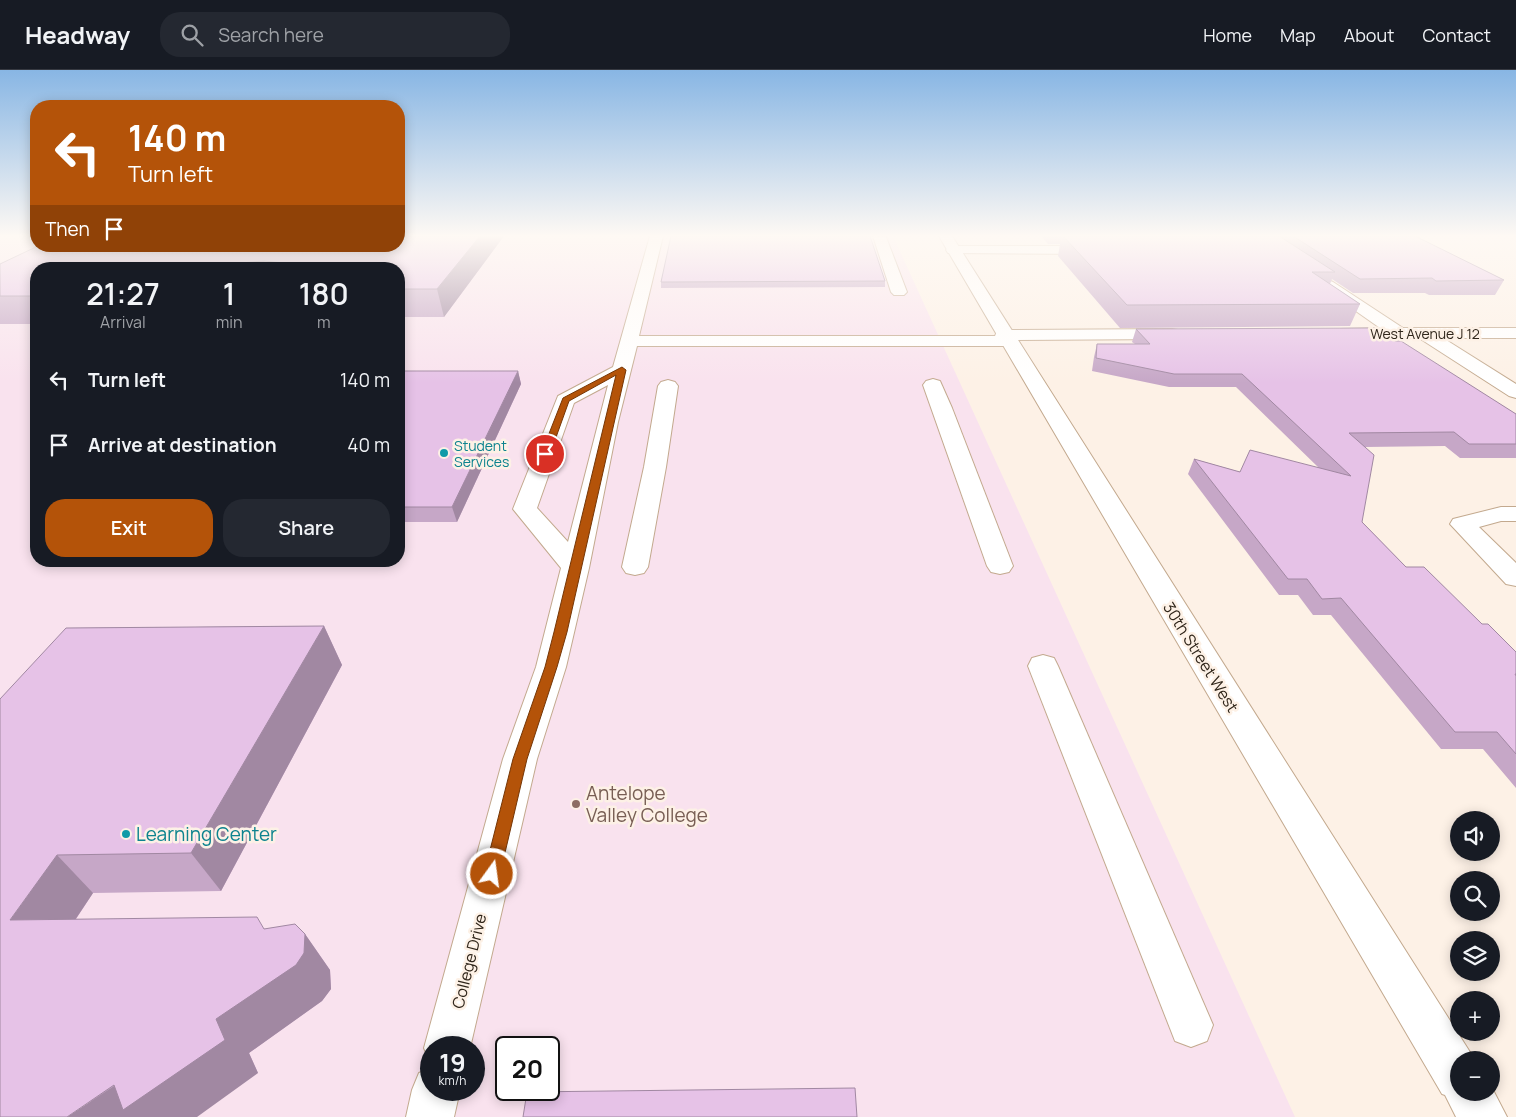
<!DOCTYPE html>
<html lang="en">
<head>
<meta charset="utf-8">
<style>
	body { margin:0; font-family:Manrope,sans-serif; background:#242831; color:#f1f3f6; height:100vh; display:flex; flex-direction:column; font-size:19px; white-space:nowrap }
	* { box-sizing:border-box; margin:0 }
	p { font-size:16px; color:#9ea1a6 }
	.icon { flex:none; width:28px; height:28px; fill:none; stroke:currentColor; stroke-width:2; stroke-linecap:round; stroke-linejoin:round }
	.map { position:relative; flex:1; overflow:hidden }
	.drawer { position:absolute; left:30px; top:192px; width:375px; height:305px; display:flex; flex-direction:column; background:#171b24; border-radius:20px; box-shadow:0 2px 12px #0003 }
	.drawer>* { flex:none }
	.top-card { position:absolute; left:30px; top:30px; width:375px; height:152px; border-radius:20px; box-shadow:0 2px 12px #0003; background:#b45309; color:#fff; overflow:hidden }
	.fabs { position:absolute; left:1450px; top:741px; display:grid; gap:10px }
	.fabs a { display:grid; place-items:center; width:50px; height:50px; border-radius:50%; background:#171b24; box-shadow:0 2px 12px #0003; font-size:25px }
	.speed { position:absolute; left:420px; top:966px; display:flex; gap:10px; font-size:25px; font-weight:700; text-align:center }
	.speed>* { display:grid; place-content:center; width:65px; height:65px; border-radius:50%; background:#171b24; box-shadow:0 2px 12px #0003; line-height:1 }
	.speed small { font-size:12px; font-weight:400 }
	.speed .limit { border:2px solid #111; border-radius:8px; background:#fff; color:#111 }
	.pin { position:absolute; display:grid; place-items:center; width:42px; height:42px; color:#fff; margin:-21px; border:2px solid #fff; border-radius:50%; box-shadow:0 1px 5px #0007 }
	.me { position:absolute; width:55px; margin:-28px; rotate:14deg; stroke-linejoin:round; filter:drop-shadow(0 0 4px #0008) }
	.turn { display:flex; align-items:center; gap:18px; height:105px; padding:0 15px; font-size:22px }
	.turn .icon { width:65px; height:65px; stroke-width:2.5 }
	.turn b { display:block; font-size:35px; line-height:42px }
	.then { display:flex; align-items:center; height:48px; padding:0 15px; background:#0003; gap:10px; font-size:19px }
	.eta { display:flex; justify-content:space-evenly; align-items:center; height:85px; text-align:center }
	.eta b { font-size:30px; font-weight:600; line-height:35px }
	.button { display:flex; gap:10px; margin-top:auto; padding:10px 15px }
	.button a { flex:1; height:58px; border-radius:20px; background:#b45309; color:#fff; font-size:20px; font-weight:600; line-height:58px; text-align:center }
	.button a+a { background:#242831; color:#f1f3f6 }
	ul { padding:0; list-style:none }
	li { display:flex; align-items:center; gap:15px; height:65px; padding:0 15px }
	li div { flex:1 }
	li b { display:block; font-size:19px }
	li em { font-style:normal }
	header { display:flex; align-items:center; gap:30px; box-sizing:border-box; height:70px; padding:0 25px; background:#171b24; border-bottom:1px solid #363941 }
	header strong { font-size:24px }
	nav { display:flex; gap:28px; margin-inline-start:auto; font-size:18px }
	.search { width:350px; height:45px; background:#242831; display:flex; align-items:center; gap:12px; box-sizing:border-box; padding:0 18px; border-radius:20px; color:#9ea1a6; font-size:19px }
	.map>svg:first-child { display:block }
	.education { fill:#f9e2ee; fill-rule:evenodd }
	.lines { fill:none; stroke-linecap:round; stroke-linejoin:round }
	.minor-casing { stroke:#c3a98e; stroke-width:2 }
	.major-casing { stroke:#c3a98e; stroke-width:2 }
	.minor { fill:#fff; fill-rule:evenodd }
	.major { fill:#fff; fill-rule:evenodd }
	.wall { fill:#c6a7c7 }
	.shaded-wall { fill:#a188a2 }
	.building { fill:#e6c2e7; stroke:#a188a2 }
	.route { fill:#b45309; stroke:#753606 }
	.culture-dot { fill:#0f9aa8; stroke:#fdf1e6; stroke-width:2 }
	.education-dot { fill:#8d6e63; stroke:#fdf1e6; stroke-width:2 }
	.labels { text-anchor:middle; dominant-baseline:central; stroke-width:5; stroke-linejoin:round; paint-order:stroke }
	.far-street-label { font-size:14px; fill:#30261b; stroke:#fdf1e6 }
	.far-culture-label { font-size:14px; fill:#0d838f; stroke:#fdf1e6; text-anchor:start }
	.street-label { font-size:16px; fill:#30261b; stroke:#fdf1e6 }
	.near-education-label { font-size:19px; fill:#785e54; stroke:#fdf1e6; text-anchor:start }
	.near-culture-label { font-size:19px; fill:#0d838f; stroke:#fdf1e6; text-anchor:start }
</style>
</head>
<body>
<header>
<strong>Headway</strong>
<div class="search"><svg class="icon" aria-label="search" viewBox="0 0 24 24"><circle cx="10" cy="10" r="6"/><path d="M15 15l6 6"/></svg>Search here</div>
<nav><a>Home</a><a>Map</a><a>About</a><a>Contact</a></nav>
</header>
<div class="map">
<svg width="1516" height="1047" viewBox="0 0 1516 1047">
	<rect width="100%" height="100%" fill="#fdf1e6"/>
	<!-- education -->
	<path class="education" d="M 0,166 L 36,166 L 36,176 L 399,176 L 399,166 L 893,166 L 1295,1047 L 0,1047 ZM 36,199 L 399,199 L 399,491 L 36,491 ZM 431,978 L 474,978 L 474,1020 L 431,1020 ZM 506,978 L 549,978 L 549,1020 L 506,1020 Z"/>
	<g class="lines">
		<defs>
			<g id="minor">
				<path d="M 650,166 L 663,166 L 639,266 L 995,266 L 997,261 L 1003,260 L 1172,259 L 1178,260 L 1181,264 L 1178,268 L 1172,269 L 1015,270 L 1013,275 L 1007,276 L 637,276 L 618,352 L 589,498 L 566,597 L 537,689 L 470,978 L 431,978 L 431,994 L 424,978 L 503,689 L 536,597 L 561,498 L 513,439 L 558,326 L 613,297 ZM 608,315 L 568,472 L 537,438 L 574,333 Z"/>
				<path d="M 873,166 L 886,167 L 907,222 L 904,225 L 894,225 L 891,222 Z"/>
				<path d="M 953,176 L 1096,176 L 1103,180 L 1096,184 L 948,183 L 946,180 L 948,177 Z"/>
				<path d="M 1328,210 L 1333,212 L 1403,258 L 1516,258 L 1516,268 L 1443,268 L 1516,314 L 1516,328 L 1509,326 L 1419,268 L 1341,267 L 1338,263 L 1341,259 L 1380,258 L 1323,218 L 1320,215 L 1323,212 Z"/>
				<path d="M 933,309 L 940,311 L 952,338 L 1013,496 L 1009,502 L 1000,504 L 991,502 L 987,496 L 923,315 L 926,311 Z"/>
				<path d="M 668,310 L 675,312 L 678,316 L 666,397 L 648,497 L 644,503 L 635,505 L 626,503 L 622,497 L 644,397 L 658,316 L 661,312 Z"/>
				<path d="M 1501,437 L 1516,437 L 1516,451 L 1501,451 L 1479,457 L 1516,493 L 1516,516 L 1506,514 L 1450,454 L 1453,449 Z"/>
				<path d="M 1043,585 L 1054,588 L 1058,596 L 1213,955 L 1207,971 L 1191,977 L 1175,971 L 1028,596 L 1032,588 Z"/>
				<path d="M 431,998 L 431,1020 L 460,1020 L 454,1047 L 406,1047 L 412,1020 L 419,1003 Z"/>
			</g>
			<path id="major" d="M 939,166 L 952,166 L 1475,990 L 1459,990 L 1459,1022 L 1491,1022 L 1491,1016 L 1507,1047 L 1456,1047 L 1445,1025 L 1442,1024 Z"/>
		</defs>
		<!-- minor casing -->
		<use href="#minor" class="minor-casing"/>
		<!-- major casing -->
		<use href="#major" class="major-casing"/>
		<!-- minor -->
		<use href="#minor" class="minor"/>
		<!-- major -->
		<use href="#major" class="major"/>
	</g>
	<!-- wall -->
	<g class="wall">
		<path d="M 399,166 L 504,166 L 444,247 L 399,247 L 399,199 L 36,199 L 36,254 L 0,254 L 0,194 Z"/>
		<path d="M 1041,166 L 1415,166 L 1504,210 L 1495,225 L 1429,225 L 1425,223 L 1353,223 L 1332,209 L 1330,214 L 1360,234 L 1350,256 L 1120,258 L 1058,186 L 1060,174 L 1048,174 Z"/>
		<path d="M 885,211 L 885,217 L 661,218 L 661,212 Z"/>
		<path d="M 1136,259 L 1395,271 L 1516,344 L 1516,388 L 1460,388 L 1445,376 L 1365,377 L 1362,452 L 1406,497 L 1482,554 L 1516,582 L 1516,718 L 1483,679 L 1441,679 L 1331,545 L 1313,545 L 1298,525 L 1279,525 L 1188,404 L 1194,389 L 1240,402 L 1319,398 L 1236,317 L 1169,317 L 1092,301 L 1094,287 L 1097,274 L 1135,274 L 1132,272 Z"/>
		<path d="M 399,301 L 518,301 L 521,314 L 457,452 L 399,452 Z"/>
		<path d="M 324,556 L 342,595 L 221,821 L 93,823 L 76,849 L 266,859 L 305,864 L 330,900 L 331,919 L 322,931 L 249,983 L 258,1003 L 0,1047 L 66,558 Z"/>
	</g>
	<!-- shaded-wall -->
	<g class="shaded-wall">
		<path d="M 480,166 L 504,166 L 444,247 L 437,219 Z"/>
		<path d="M 264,191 L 267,199 L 205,199 L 206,196 Z"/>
		<path d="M 518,301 L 521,314 L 457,452 L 452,437 Z"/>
		<path d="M 324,556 L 342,595 L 221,821 L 191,783 Z"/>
		<path d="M 57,785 L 93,823 L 51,886 L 10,850 Z"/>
		<path d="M 305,864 L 330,900 L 331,919 L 322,931 L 249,983 L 258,1003 L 197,1047 L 67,1047 L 216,949 Z"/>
	</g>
	<!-- building -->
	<g class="building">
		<path d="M 399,166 L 480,166 L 437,219 L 399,219 L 399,199 L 343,199 L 264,191 L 206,196 L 205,199 L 36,199 L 36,226 L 0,226 L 0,194 L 38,176 L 399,176 Z"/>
		<path d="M 671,166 L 870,166 L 885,211 L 661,212 Z"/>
		<path d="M 1063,166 L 1279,166 L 1335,202 L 1312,202 L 1360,234 L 1127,235 Z"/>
		<path d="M 1293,166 L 1415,166 L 1504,210 L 1436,211 L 1432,208 L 1360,209 Z"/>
		<path d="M 1377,258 L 1395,271 L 1401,271 L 1516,344 L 1516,374 L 1469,374 L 1454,362 L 1349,363 L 1374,385 L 1362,452 L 1406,497 L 1424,497 L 1482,554 L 1488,554 L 1516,582 L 1516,604 L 1515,604 L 1516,606 L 1516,684 L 1497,662 L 1455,662 L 1341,528 L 1322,529 L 1307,509 L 1288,509 L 1194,389 L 1240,402 L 1250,380 L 1351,406 L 1242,304 L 1174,304 L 1096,288 L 1097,274 L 1150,274 L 1136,259 Z"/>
		<path d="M 399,301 L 518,301 L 452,437 L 399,437 Z"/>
		<path d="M 324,556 L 191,783 L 57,785 L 10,850 L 257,847 L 264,859 L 295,854 L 305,864 L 304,883 L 296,895 L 216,949 L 225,970 L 123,1040 L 114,1015 L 67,1047 L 0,1047 L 0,629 L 66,558 Z"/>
		<path d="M 855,1018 L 857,1047 L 523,1047 L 527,1022 Z"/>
	</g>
	<!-- sky -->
	<linearGradient id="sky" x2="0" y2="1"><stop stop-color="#88b6e4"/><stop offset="0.53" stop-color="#fef9f4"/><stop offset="1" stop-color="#fef9f4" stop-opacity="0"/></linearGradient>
	<rect width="1516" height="313" fill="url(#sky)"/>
	<!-- route -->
	<path class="route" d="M 622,297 L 626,300 L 567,562 L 557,597 L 527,689 L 500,804 L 497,809 L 492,811 L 486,809 L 484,804 L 513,689 L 545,597 L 554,562 L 616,305 L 569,331 L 550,384 L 545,387 L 541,384 L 563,328 Z"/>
	<!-- markers -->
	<g class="culture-dot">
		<circle cx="444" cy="383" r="5"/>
		<circle cx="126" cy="764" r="5"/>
	</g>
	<circle class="education-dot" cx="576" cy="734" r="5"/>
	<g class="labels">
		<!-- far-street labels -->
		<g class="far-street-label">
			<text x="1425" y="263">West Avenue J 12</text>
		</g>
		<!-- far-culture labels -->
		<g class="far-culture-label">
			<text x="454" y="375">Student<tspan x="454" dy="16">Services</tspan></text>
		</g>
		<!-- street labels -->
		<g class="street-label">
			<text transform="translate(1201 587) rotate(58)">30th Street West</text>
			<text transform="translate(469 891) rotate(-76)">College Drive</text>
		</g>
		<!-- near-education labels -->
		<g class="near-education-label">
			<text x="586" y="723">Antelope<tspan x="586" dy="22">Valley College</tspan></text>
		</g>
		<!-- near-culture labels -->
		<g class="near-culture-label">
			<text x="136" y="764">Learning Center</text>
		</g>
	</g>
</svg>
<div class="fabs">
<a><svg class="icon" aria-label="sound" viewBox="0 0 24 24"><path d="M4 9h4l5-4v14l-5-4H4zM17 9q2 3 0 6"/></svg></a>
<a><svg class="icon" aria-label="search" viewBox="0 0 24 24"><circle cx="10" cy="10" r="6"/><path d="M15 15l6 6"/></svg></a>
<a><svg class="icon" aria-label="layers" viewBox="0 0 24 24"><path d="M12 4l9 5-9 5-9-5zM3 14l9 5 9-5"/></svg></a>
<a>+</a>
<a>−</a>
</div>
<div class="speed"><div>19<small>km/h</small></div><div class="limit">20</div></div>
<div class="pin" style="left:545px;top:384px;background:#d93025"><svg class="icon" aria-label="arrive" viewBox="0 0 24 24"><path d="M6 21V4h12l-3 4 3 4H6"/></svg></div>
<svg class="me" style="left:492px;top:804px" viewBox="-20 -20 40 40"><circle r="17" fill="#b45309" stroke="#fff" stroke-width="3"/><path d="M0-11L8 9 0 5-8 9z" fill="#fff"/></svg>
<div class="top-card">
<div class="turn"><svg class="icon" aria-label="left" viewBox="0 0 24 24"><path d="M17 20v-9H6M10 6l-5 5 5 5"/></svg><div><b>140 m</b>Turn left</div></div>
<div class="then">Then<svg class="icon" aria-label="arrive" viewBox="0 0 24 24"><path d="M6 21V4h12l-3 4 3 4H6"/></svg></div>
</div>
<section class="drawer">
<div class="eta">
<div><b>21:27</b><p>Arrival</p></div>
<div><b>1</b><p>min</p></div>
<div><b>180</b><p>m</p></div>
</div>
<ul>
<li><svg class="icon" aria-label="left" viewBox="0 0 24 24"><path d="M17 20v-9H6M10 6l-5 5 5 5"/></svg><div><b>Turn left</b></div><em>140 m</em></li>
<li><svg class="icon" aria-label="arrive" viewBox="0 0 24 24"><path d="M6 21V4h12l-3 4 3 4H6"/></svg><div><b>Arrive at destination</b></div><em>40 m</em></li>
</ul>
<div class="button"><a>Exit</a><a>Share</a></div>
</section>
</div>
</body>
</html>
